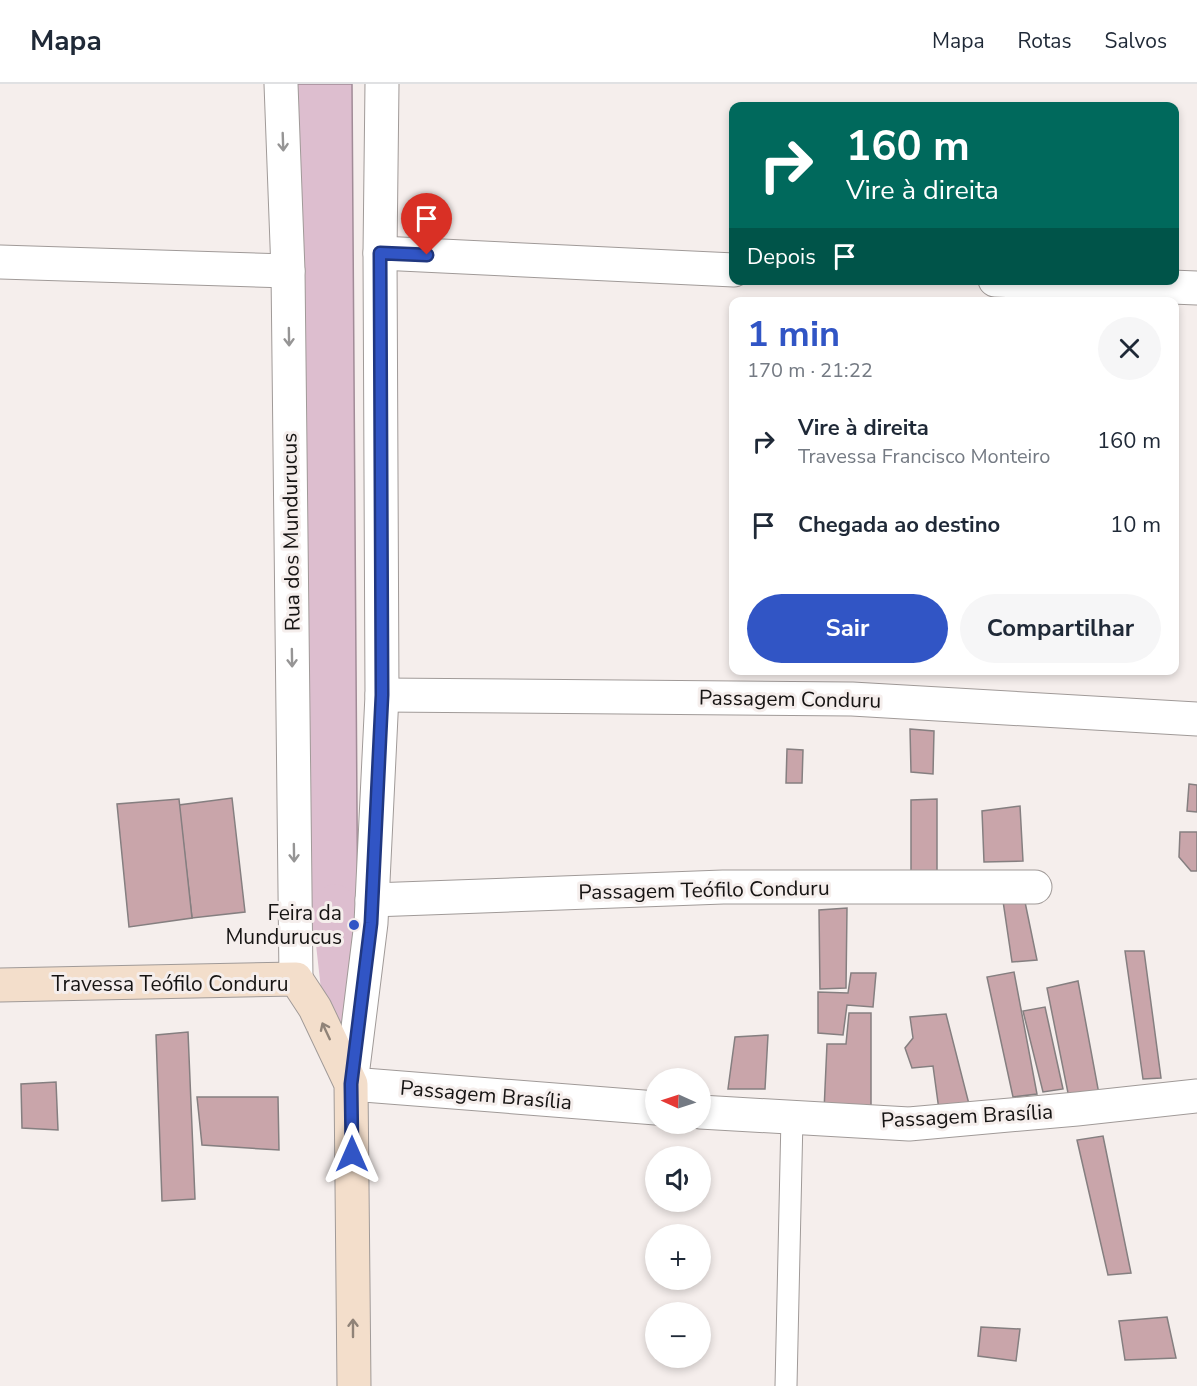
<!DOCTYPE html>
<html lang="pt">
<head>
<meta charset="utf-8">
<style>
	body { margin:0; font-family:"Nunito Sans",sans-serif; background:#f6f6f7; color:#1f2937; height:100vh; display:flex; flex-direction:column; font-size:22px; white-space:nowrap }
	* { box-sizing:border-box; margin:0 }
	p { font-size:20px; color:#747a83 }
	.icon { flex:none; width:33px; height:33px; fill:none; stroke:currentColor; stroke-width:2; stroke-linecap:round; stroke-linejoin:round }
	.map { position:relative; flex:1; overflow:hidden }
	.sheet { position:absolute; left:729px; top:213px; width:450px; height:378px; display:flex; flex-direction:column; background:#fff; border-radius:12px; box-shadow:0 3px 9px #0003 }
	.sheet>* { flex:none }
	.top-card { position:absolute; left:729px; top:18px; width:450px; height:183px; border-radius:12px; box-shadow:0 3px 9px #0003; background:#00695c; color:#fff; overflow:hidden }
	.needle { width:39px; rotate:273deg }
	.buttons { position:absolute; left:645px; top:984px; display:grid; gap:12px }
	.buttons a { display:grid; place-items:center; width:66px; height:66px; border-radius:50%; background:#fff; box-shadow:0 3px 9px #0003; font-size:30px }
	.pin { position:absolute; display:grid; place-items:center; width:51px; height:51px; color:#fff; margin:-62px -26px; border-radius:50% 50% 50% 0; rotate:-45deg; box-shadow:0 0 6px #0007 }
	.pin .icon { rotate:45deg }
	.me { position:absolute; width:66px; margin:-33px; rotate:0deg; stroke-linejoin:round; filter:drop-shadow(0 0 4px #0008) }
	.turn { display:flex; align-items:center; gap:21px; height:126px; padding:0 18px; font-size:27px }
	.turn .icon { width:78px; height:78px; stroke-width:2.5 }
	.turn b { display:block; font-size:42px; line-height:51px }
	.then { display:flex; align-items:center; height:57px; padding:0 18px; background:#0003; gap:12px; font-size:22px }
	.round { display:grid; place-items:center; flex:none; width:63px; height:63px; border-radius:32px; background:#f6f6f7 }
	.head { display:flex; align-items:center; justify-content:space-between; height:102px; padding:0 18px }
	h1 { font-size:36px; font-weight:700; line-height:45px; color:#3155c5 }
	.primary-button { display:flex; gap:12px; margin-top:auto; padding:12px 18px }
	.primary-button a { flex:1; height:69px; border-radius:36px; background:#3155c5; color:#fff; font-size:24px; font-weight:700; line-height:69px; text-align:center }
	.primary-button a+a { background:#f6f6f7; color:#1f2937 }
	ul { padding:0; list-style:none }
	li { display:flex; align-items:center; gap:18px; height:84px; padding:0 18px }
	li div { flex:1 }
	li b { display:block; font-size:22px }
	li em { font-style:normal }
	header { display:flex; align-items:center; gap:36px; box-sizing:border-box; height:84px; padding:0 30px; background:#fff; border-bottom:2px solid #e0e1e3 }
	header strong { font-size:28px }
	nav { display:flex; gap:33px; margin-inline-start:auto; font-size:21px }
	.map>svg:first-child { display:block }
	.water { fill:#ddbecf; stroke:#a18b97; stroke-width:1.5 }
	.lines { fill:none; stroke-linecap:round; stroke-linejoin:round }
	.canal { stroke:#ddbecf; stroke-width:39 }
	.building { fill:#c9a5aa; stroke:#857f80; stroke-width:1.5 }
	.lane-casing { stroke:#a09a98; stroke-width:23 }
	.street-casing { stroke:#a09a98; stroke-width:35 }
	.secondary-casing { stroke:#a09a98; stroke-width:35 }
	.lane { stroke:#fff; stroke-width:21 }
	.street { stroke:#fff; stroke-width:33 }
	.secondary { stroke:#f3decb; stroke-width:33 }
	.oneway { stroke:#969595 }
	.oneway2 { stroke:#908378 }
	.route-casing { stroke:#203780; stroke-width:15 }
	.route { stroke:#3155c5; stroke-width:10 }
	.poi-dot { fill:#3155c5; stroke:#f5eeec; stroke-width:2 }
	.labels { text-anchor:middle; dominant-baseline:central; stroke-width:6; stroke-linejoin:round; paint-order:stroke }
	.street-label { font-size:21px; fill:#161413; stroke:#f5eeec }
	.poi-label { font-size:21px; fill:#161413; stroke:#f5eeec; text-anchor:end }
</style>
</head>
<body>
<header>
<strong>Mapa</strong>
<nav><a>Mapa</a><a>Rotas</a><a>Salvos</a></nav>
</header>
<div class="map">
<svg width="1197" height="1302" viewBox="0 0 1197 1302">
	<rect width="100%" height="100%" fill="#f5eeec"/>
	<!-- water -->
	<path class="water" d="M 297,0 L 352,0 L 358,871 L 331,873 L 309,855 Z"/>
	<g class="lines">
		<!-- canal -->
		<path class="canal" d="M 335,820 L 335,855 L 349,980"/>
	</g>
	<!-- building -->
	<g class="building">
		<path d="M 910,645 L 934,647 L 933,690 L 911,688 Z"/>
		<path d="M 787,665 L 803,666 L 802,699 L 786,699 Z"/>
		<path d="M 1189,700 L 1197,701 L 1197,728 L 1187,727 Z"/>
		<path d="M 232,714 L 245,828 L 192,834 L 179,721 Z"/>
		<path d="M 179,715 L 192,834 L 129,843 L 117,720 Z"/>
		<path d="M 937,715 L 937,800 L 911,798 L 911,716 Z"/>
		<path d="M 1020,722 L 1023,777 L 984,778 L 982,727 Z"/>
		<path d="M 1180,748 L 1197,748 L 1197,787 L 1191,787 L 1179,773 Z"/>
		<path d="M 1003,817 L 1025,818 L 1037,876 L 1012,878 Z"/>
		<path d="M 847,824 L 846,904 L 820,905 L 819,826 Z"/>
		<path d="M 1125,867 L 1144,867 L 1161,994 L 1143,995 Z"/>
		<path d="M 1014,888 L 1037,1010 L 1013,1013 L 987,893 Z"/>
		<path d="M 851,889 L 876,889 L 873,923 L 847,921 L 843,951 L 818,949 L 818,908 L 848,909 Z"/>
		<path d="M 1078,897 L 1099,1010 L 1069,1014 L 1047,904 Z"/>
		<path d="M 1045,923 L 1063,1005 L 1043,1008 L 1023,927 Z"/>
		<path d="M 849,929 L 871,929 L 871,1024 L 824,1027 L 827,960 L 846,960 Z"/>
		<path d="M 946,930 L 970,1024 L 939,1026 L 933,982 L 912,984 L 905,964 L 913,954 L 910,933 Z"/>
		<path d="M 188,948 L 195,1115 L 162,1117 L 156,951 Z"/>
		<path d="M 768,951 L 765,1005 L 728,1005 L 735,953 Z"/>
		<path d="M 56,998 L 58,1046 L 22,1044 L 21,1000 Z"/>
		<path d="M 197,1013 L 278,1013 L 279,1066 L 202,1061 Z"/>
		<path d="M 1103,1052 L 1131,1189 L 1108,1191 L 1077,1056 Z"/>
		<path d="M 1167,1233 L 1176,1274 L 1125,1276 L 1119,1237 Z"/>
		<path d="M 981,1243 L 1020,1245 L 1016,1277 L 978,1272 Z"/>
	</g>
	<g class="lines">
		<defs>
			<path id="lane" d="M 786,1302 L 792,1034"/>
			<g id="street">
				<path d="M 281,0 L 288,187 L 296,895"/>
				<path d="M 382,0 L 380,169 L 382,611 L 371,839 L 351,1000 L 656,1024"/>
				<path d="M 380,169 L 734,186"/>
				<path d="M 0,178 L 288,187"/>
				<path d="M 995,196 L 1197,204"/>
				<path d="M 382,611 L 852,615 L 1197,635"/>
				<path d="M 372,816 L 723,803 L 1035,803"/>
				<path d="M 700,1028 L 909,1040 L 1077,1025 L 1197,1012"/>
			</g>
			<path id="secondary" d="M 0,901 L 296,895 L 315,924 L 351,1000 L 354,1302"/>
		</defs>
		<!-- lane casing -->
		<use href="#lane" class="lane-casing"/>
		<!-- street casing -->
		<use href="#street" class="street-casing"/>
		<!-- secondary casing -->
		<use href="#secondary" class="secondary-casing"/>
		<!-- lane -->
		<use href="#lane" class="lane"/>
		<!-- street -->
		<use href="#street" class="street"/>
		<!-- secondary -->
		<use href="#secondary" class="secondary"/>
	</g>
	<!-- one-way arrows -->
	<defs><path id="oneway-shaft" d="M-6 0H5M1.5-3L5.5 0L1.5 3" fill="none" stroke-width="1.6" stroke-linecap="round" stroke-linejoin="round" transform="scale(1.5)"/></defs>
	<g class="oneway">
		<use href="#oneway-shaft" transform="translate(283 58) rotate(88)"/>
		<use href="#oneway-shaft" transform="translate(289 253) rotate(89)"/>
		<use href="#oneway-shaft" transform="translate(292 574) rotate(89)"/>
		<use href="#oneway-shaft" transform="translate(294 769) rotate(89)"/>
	</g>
	<g class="oneway2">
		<use href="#oneway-shaft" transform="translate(326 947) rotate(-115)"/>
		<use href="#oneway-shaft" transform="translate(353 1244) rotate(-90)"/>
	</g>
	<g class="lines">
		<defs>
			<path id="route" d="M 352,1070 L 351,1000 L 371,839 L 382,611 L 380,169 L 427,171"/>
		</defs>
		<!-- route casing -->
		<use href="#route" class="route-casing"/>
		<!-- route -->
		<use href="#route" class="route"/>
	</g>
	<!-- markers -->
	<circle class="poi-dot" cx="354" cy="841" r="6"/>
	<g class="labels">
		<!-- street labels -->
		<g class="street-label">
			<text transform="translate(291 448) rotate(-91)">Rua dos Mundurucus</text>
			<text transform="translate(790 615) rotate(1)">Passagem Conduru</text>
			<text transform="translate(704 806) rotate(-1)">Passagem Teófilo Conduru</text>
			<text x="170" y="900">Travessa Teófilo Conduru</text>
			<text transform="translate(486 1011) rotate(5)">Passagem Brasília</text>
			<text transform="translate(967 1032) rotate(-3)">Passagem Brasília</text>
		</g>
		<!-- poi labels -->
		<g class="poi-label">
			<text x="342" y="829">Feira da<tspan x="342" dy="24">Mundurucus</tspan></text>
		</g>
	</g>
</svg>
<div class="buttons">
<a><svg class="needle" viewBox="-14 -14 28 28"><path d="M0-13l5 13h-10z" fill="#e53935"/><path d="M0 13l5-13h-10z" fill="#747a83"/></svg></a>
<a><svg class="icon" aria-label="sound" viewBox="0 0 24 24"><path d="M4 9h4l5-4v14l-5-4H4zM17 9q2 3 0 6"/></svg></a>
<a>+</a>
<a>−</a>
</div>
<div class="pin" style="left:427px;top:171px;background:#d93025"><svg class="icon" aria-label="arrive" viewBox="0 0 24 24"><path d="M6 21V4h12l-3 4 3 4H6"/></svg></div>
<svg class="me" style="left:352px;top:1070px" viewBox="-20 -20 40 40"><path d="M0-17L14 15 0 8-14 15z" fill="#3155c5" stroke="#fff" stroke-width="4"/></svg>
<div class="top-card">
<div class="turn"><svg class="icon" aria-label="right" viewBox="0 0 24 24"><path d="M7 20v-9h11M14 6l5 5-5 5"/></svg><div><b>160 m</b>Vire à direita</div></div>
<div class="then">Depois<svg class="icon" aria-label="arrive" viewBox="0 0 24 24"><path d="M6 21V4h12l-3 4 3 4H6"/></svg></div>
</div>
<section class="sheet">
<div class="head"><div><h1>1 min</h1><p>170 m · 21:22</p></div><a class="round"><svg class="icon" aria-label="close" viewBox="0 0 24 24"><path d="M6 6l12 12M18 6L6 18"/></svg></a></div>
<ul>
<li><svg class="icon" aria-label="right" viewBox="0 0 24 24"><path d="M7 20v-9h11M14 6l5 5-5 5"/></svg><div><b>Vire à direita</b><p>Travessa Francisco Monteiro</p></div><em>160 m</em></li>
<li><svg class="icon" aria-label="arrive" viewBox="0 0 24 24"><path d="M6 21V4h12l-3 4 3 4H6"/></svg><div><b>Chegada ao destino</b></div><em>10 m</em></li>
</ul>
<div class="primary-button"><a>Sair</a><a>Compartilhar</a></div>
</section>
</div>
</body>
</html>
